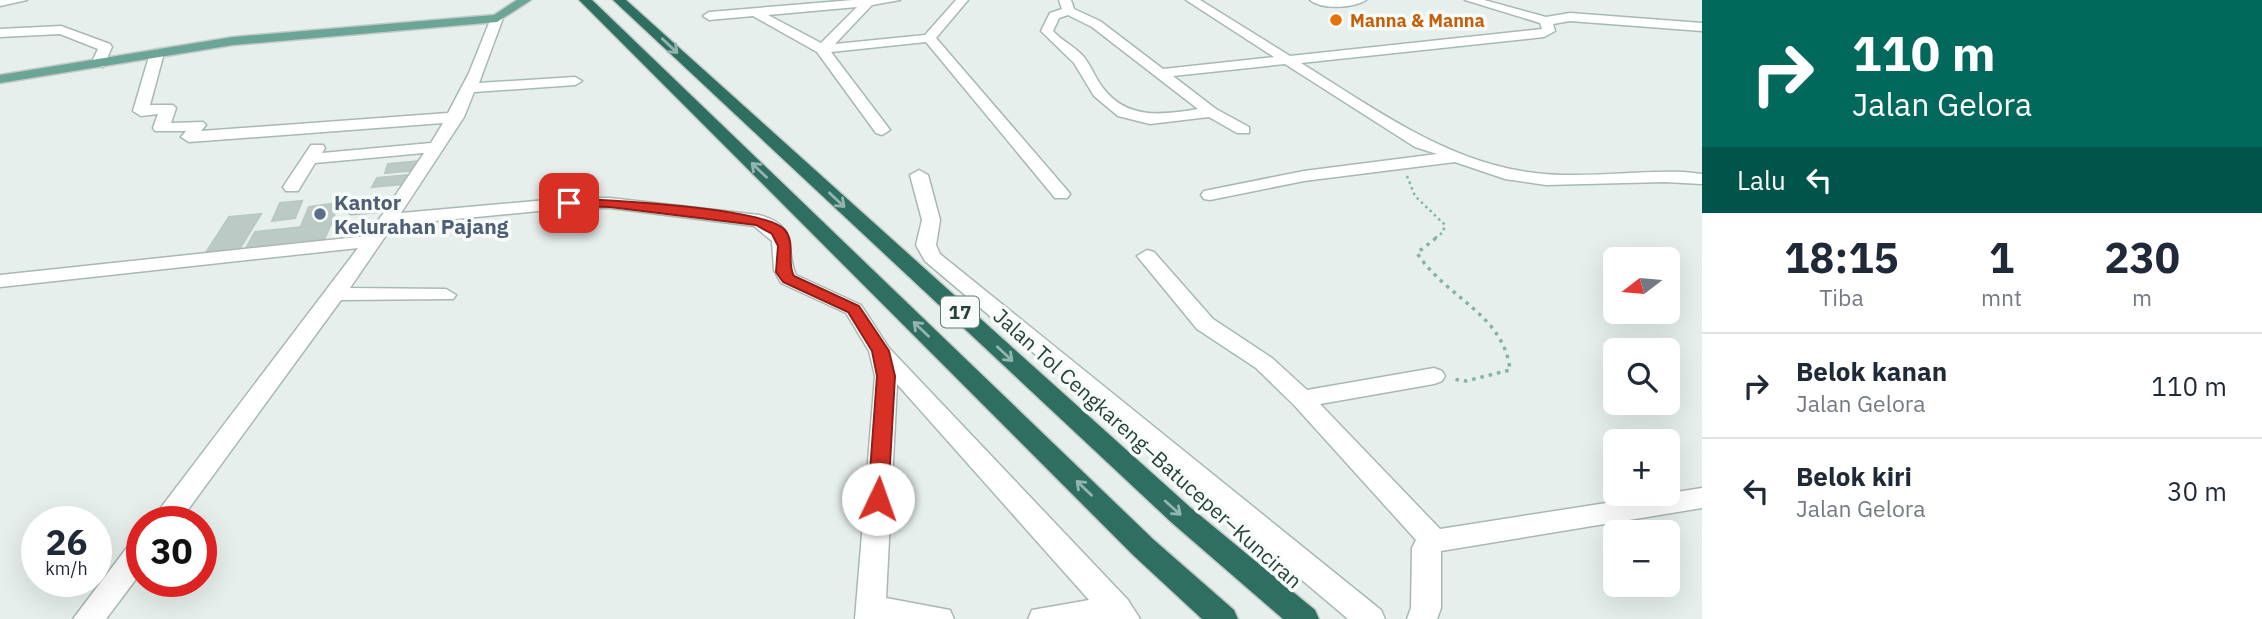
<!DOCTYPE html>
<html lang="id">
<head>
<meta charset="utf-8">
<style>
	body { margin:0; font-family:"IBM Plex Sans",sans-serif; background:#f6f6f7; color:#1f2937; height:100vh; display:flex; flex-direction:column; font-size:26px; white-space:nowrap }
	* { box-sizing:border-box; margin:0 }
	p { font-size:23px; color:#747a83 }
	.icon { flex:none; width:38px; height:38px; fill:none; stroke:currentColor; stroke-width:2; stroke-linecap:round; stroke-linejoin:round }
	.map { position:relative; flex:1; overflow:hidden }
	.sheet { display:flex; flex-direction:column; background:#fff; width:560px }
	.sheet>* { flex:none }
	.banner { background:#00695c; color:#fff; overflow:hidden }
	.needle { width:46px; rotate:254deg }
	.buttons { position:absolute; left:1603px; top:247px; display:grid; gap:14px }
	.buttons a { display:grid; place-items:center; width:77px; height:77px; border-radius:10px; background:#fff; box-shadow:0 7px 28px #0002; font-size:35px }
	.speed { position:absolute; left:21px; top:506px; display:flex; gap:14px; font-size:35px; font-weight:700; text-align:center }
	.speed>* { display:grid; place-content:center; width:91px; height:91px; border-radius:50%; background:#fff; box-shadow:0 7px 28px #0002; line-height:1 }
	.speed small { font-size:18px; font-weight:400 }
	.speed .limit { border:10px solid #d22; background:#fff; color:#111 }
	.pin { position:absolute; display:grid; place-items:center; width:60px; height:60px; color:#fff; margin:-30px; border-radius:14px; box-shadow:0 4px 10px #0006 }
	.me { position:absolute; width:77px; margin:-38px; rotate:3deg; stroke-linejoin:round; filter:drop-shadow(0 0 5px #0008) }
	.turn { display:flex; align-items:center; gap:24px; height:147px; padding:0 35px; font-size:32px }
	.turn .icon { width:91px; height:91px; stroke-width:2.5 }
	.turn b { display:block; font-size:49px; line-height:60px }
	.then { display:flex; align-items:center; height:66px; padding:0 35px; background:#0003; gap:14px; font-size:26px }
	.eta { display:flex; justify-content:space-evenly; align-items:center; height:119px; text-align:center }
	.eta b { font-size:42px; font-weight:800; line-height:49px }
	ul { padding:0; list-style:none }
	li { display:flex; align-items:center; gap:21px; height:105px; padding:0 35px; border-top:2px solid #e0e1e3 }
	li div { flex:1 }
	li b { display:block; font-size:26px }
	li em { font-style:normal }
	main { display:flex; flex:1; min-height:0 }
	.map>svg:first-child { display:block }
	.building { fill:#bbcac4; stroke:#b8c9c2; stroke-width:2 }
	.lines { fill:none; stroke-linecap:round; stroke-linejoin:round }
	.minor-casing { stroke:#a8b8b2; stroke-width:3 }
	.major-casing { stroke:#c2cac8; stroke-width:3 }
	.highway-casing { stroke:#c2cac8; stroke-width:3 }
	.path-far1 { stroke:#86b3a5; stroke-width:2.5; stroke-dasharray:2.5 3.5; stroke-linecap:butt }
	.path { stroke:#86b3a5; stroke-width:3.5; stroke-dasharray:3.5 5; stroke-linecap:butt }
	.minor { fill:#fff; fill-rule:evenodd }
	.major { fill:#6aa596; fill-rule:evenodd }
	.highway { fill:#2f6f62; fill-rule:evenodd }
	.oneway { stroke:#93b5ae }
	.route { fill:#d93025; stroke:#8d1f18; stroke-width:2 }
	.food-dot { fill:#e8710a; stroke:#f7fbf9; stroke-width:2.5 }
	.service-dot { fill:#5c6f8a; stroke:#f7fbf9; stroke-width:2.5 }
	.labels { text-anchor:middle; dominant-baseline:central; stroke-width:7; stroke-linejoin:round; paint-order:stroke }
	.far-food-label { font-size:18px; font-weight:bold; fill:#c56008; stroke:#f7fbf9; text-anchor:start }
	.shield { fill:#f7fbf9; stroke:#637a73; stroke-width:2 }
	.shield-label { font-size:19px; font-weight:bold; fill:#24423a }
	.service-label { font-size:21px; font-weight:bold; fill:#4e5e75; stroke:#f7fbf9; text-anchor:start }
	.street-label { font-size:21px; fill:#24423a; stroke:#f7fbf9 }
</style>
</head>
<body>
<main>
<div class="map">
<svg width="1702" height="619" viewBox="0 0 1702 619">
	<rect width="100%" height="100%" fill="#e6efeb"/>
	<!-- building -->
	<g class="building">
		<path d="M 421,161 L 418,170 L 385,173 L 388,164 Z"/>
		<path d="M 409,175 L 405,184 L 372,187 L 377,178 Z"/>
		<path d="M 302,201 L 295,218 L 272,221 L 280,203 Z"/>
		<path d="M 338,203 L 332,222 L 301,226 L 309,207 Z"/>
		<path d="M 261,214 L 239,250 L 205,254 L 229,217 Z"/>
		<path d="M 331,224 L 323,242 L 245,250 L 255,232 Z"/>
		<path d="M 373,227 L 377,227 L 372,237 L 338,240 L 344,229 Z"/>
	</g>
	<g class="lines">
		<defs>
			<g id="minor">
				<path d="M 0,0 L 27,0 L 0,6 Z"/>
				<path d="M 853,0 L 900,0 L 872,5 L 835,44 L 925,35 L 956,0 L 968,0 L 936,38 L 1067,190 L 1070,194 L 1067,198 L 1055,198 L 926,42 L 831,52 L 890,130 L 882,135 L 876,133 L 817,52 L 753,16 L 709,20 L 703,16 L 709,12 ZM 857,7 L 821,43 L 768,15 Z"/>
				<path d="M 1059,0 L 1071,0 L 1074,9 L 1100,21 L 1163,69 L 1274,57 L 1186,0 L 1200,0 L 1290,56 L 1542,29 L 1540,23 L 1465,0 L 1484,0 L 1546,17 L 1570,13 L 1702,23 L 1702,31 L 1570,21 L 1553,24 L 1555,31 L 1544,37 L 1301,63 C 1374,108 1447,163 1535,173 C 1584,179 1634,170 1684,172 L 1702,174 L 1702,184 L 1665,182 L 1546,185 L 1505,179 L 1455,162 L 1304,181 L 1210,200 L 1204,199 L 1201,195 L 1204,191 L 1304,171 L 1437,154 L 1415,147 L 1285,64 L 1173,76 L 1216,109 L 1249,127 L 1249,133 L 1237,133 L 1209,117 L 1150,124 L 1118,116 L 1094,96 L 1074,63 L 1041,31 L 1050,13 L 1062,9 ZM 1068,15 L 1092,27 L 1198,109 C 1163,115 1127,120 1103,88 C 1095,78 1091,65 1083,56 C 1074,46 1062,41 1053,31 L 1059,18 Z"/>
				<path d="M 1310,0 L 1366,0 C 1354,8 1322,10 1310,0 Z"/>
				<path d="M 497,14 L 503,18 L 479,83 L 575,77 L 582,81 L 575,85 L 474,92 L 464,117 L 401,213 L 569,198 L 610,198 L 759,215 C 800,226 784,248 796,275 L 861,305 L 889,348 L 1128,600 L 1140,619 L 1028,619 L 1032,610 L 1089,600 L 897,384 L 886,598 L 950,610 L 954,619 L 855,619 L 875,376 L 869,351 L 846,313 L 781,283 L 774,270 L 772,241 L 754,226 L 610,208 L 569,208 L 393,225 L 350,288 L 446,289 L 456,295 L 453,299 L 341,300 L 179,522 L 150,522 L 358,248 L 0,287 L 0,275 L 367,236 L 385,211 L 351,214 L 342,209 L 345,205 L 393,199 L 424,153 L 315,163 L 298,191 L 286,191 L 283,187 L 311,145 L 323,145 L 325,148 L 322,153 L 431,143 L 443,123 L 189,142 L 181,137 L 186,131 L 155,131 L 153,128 L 158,114 L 141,116 L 133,111 L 150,53 L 157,49 L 164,53 L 150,105 L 173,105 L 176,108 L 171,123 L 203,122 L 206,125 L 201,131 L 448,113 L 469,73 L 491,18 Z"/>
				<path d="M 61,26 L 110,44 L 112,47 L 103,67 L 91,64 L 98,49 L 60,34 L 0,37 L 0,29 Z"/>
				<path d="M 919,170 L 928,175 L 940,220 L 936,245 L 940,254 L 1381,610 L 1385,619 L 1348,619 L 925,261 L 916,245 L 922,220 L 910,175 Z"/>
				<path d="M 1147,250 L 1154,252 L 1213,319 L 1272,358 L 1307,390 L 1434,368 L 1442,371 L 1445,376 L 1442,381 L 1434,384 L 1320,404 L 1440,529 L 1702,488 L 1702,508 L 1441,551 L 1441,608 L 1437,619 L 1407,619 L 1411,608 L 1412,548 L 1416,540 L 1294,405 L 1256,368 L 1197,329 L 1137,256 Z"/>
				<path d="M 142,538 L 142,571 L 106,619 L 73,619 L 132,541 Z"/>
			</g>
			<path id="major" d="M 517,0 L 531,0 L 497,22 L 233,45 L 0,83 L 0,75 L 233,37 L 494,15 Z"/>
			<g id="highway">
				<path d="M 579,0 L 592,0 L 1154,540 L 1234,610 L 1238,619 L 1202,619 L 1134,556 Z"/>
				<path d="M 613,0 L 626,0 L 1191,508 L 1315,610 L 1319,619 L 1283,619 L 1171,522 Z"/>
			</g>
		</defs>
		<!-- minor casing -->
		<use href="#minor" class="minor-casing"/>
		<!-- major casing -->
		<use href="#major" class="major-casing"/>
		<!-- highway casing -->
		<use href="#highway" class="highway-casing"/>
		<!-- path-far1 -->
		<path class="path-far1" d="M 1407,176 L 1415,196 L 1445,225 L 1443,232 L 1434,239"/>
		<!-- path -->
		<path class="path" d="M 1436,238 L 1417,253 C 1447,299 1504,314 1510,370 L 1466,381 L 1453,379"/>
		<!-- minor -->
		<use href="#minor" class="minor"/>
		<!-- major -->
		<use href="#major" class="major"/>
		<!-- highway -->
		<use href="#highway" class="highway"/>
	</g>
	<!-- one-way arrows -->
	<defs><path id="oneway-shaft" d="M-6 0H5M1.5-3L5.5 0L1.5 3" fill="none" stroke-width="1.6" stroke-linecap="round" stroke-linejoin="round" transform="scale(1.75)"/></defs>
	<g class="oneway">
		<use href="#oneway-shaft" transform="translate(670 46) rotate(43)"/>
		<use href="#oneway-shaft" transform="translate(759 170) rotate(-136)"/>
		<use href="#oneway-shaft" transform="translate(837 200) rotate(43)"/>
		<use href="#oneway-shaft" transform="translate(921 329) rotate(-136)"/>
		<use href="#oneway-shaft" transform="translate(1005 354) rotate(43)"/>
		<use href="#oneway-shaft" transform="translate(1084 488) rotate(-136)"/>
		<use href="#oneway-shaft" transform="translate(1173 508) rotate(42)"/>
	</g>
	<!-- route -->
	<path class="route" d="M 569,199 C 603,199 767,208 785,230 C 796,244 786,262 794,276 L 859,306 L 889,351 L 895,376 L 888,499 L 885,505 L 870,505 L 868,499 L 877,376 L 872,351 L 848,312 L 783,282 L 776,272 L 778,246 L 772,234 L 756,225 L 610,207 L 564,206 L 564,200 Z"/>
	<!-- markers -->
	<circle class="food-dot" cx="1336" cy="20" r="7"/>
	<circle class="service-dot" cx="320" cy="214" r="7"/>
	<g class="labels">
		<!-- far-food labels -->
		<g class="far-food-label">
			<text x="1350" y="20">Manna &amp; Manna</text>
		</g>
		<!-- shield labels -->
		<rect class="shield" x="941" y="296.5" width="38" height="31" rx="5"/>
		<g class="shield-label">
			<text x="960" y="312">17</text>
		</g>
		<!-- service labels -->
		<g class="service-label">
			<text x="334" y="202">Kantor<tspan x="334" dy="24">Kelurahan Pajang</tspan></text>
		</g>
		<!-- street labels -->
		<g class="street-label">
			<text transform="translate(1148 448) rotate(42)">Jalan Tol Cengkareng–Batuceper–Kunciran</text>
		</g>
	</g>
</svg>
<div class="buttons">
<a><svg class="needle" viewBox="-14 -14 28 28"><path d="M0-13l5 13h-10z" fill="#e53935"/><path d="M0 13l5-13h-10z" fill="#747a83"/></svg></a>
<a><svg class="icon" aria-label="search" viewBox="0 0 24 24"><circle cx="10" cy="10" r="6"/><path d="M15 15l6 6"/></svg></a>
<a>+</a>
<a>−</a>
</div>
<div class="speed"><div>26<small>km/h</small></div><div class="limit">30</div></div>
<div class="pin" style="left:569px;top:203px;background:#d93025"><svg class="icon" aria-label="arrive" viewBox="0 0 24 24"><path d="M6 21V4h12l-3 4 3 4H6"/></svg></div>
<svg class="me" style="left:878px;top:499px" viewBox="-20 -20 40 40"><circle r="19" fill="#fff"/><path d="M0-13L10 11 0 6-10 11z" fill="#d93025"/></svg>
</div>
<section class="sheet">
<div class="banner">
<div class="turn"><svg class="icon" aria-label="right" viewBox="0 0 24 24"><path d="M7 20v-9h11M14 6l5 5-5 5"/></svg><div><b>110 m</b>Jalan Gelora</div></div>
<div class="then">Lalu<svg class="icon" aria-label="left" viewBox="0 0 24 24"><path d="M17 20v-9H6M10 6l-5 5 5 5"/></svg></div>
</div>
<div class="eta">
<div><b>18:15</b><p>Tiba</p></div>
<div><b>1</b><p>mnt</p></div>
<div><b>230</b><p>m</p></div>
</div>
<ul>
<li><svg class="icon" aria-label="right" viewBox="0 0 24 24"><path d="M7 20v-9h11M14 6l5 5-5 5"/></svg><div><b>Belok kanan</b><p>Jalan Gelora</p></div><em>110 m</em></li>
<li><svg class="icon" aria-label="left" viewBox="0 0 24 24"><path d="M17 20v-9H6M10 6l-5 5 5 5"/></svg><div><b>Belok kiri</b><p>Jalan Gelora</p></div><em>30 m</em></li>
</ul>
</section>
</main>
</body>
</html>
